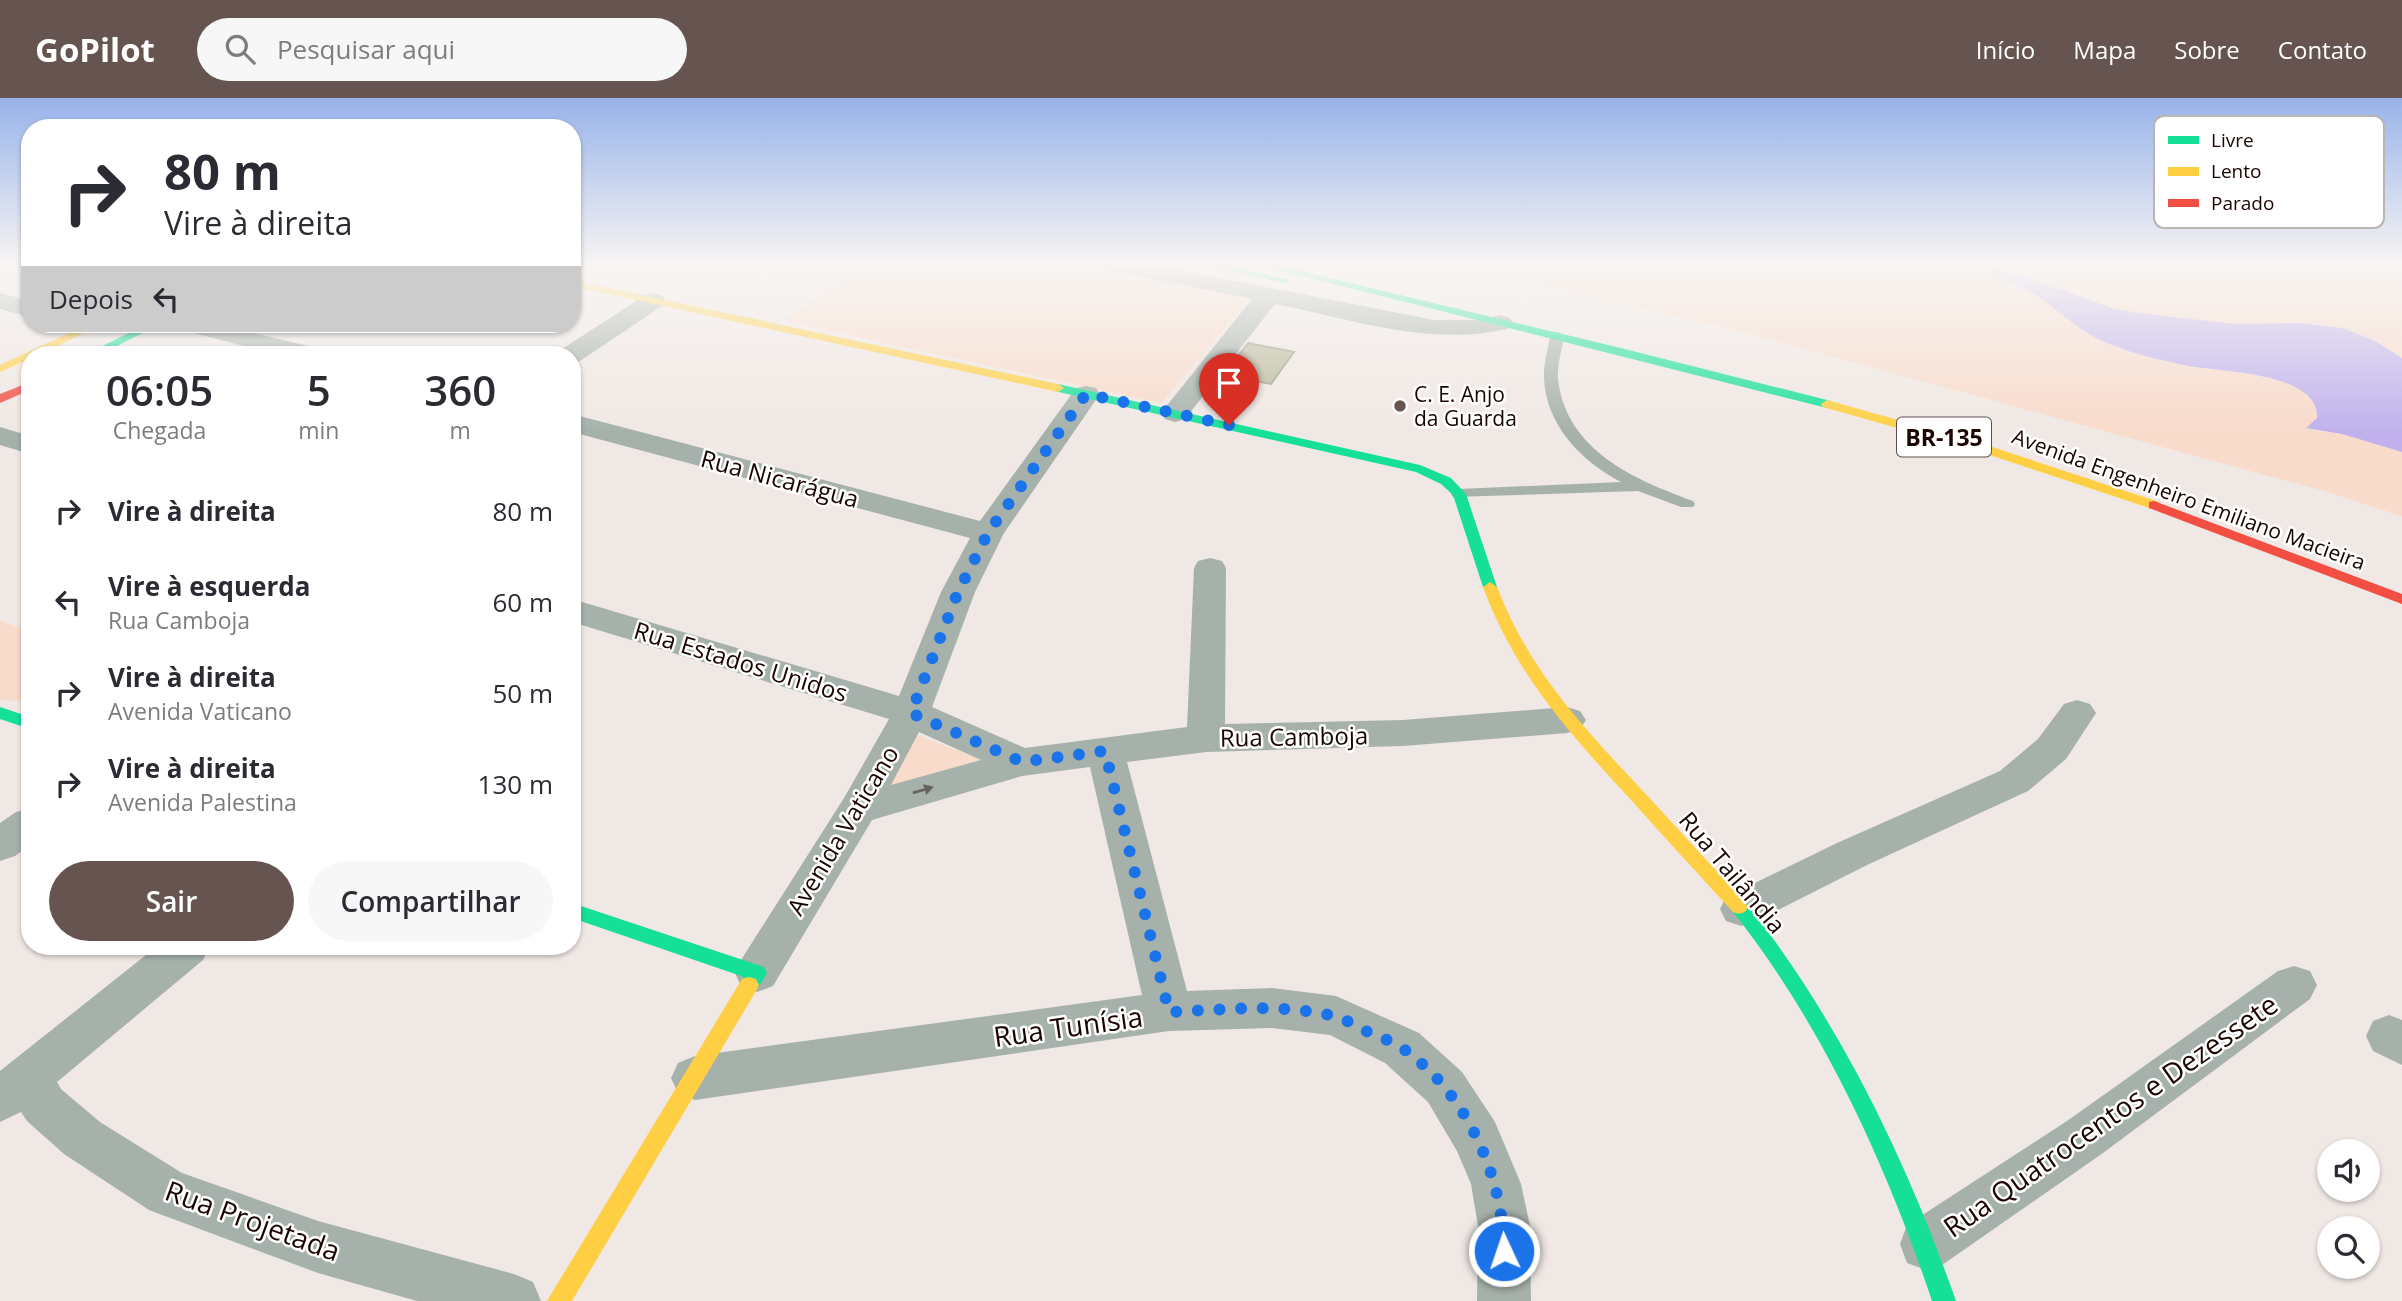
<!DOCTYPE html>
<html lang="pt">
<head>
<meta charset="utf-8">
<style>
	body { margin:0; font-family:"Open Sans",sans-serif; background:#f7f7f7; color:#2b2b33; height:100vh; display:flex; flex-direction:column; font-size:26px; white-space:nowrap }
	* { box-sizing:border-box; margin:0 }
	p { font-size:23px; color:#7c7c81 }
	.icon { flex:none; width:38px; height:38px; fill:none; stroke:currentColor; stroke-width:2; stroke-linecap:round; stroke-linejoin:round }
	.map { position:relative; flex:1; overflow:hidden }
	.drawer { position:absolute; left:21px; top:248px; width:560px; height:609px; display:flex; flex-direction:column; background:#fff; border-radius:28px; box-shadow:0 2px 5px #0004 }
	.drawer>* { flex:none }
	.guide { position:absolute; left:21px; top:21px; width:560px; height:214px; border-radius:28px; box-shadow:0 2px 5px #0004; background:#fff; color:#2b2b33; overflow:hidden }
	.tools { position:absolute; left:2317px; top:1041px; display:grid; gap:14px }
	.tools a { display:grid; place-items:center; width:63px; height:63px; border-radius:50%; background:#fff; box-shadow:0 2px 5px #0004; font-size:35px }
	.pin { position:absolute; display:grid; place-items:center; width:60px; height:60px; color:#fff; margin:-72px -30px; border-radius:50% 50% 50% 0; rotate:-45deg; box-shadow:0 0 7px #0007 }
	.pin .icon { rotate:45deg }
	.me { position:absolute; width:77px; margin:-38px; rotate:357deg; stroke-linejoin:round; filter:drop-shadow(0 0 5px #0008) }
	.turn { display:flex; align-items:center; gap:24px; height:147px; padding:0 28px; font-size:32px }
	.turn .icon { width:91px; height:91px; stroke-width:2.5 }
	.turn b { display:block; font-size:49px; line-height:60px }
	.then { display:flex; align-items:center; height:66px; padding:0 28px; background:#0003; gap:14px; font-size:26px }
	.eta { display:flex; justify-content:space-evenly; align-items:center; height:119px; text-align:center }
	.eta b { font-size:42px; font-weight:600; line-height:49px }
	.cta { display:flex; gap:14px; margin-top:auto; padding:14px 28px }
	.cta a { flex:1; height:80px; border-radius:42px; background:#655450; color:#fff; font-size:28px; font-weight:600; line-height:80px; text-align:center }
	.cta a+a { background:#f7f7f7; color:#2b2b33 }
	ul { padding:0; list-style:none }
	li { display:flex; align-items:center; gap:21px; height:91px; padding:0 28px }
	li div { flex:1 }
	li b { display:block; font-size:26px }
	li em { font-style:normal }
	header { display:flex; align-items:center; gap:42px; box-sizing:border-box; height:98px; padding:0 35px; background:#655450; color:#fff }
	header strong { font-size:33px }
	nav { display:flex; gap:38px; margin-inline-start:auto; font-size:24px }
	.search { width:490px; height:63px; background:#f7f7f7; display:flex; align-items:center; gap:18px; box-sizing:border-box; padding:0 24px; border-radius:38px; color:#7c7c81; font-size:26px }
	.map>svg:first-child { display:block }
	.green { fill:#f8dbcb }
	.water { fill:#c0b1ed }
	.building { fill:#bbb99c; stroke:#a09d8e; stroke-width:2 }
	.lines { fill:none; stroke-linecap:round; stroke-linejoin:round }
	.lane { fill:#a6b1ab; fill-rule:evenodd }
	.street { fill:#a6b1ab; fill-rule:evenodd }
	.fast { fill:#16e098; fill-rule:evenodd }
	.slow { fill:#ffcf43; fill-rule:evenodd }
	.jam { fill:#f24e42; fill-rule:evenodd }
	.oneway { fill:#67645e }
	.route { stroke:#1a73e8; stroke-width:12; stroke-dasharray:0 21.6 }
	.poi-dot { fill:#655450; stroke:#fff; stroke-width:2.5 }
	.labels { text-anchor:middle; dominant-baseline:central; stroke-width:5; stroke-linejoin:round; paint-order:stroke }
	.far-poi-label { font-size:21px; fill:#1a0500; stroke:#fff; text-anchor:start }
	.far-street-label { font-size:21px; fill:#1a0500; stroke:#fff }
	.shield { fill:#fff; stroke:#5f504c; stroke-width:2 }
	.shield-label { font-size:23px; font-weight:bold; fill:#1a0500 }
	.street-label { font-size:24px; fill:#1a0500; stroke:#fff }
	.near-street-label { font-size:28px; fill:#1a0500; stroke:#fff }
	.key { fill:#fff; stroke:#bab4b2; stroke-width:2 }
	.key-label { font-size:19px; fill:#1a0500 }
</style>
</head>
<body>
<header>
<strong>GoPilot</strong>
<div class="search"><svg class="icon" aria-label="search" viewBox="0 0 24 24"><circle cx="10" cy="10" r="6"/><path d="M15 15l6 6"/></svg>Pesquisar aqui</div>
<nav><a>Início</a><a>Mapa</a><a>Sobre</a><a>Contato</a></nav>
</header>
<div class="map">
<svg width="2402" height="1203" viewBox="0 0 2402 1203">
	<rect width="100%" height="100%" fill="#f0e8e4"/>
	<!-- green -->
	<g class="green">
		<path d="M 861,166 L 1084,166 L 1252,199 L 1161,305 L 784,223 Z"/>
		<path d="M 1446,166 L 2402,166 L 2402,260 C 2382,251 2367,238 2345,231 C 2316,222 2285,227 2255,227 C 2208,226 2161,220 2116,211 C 2074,202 2037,177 1994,171 L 1994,177 L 2035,196 L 2079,229 L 2240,274 C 2265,278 2319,285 2317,320 L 2307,331 L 2342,336 L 2402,354 L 2402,418 L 2324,393 L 1720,228 Z"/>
		<path d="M 0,523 L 30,533 L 30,596 L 18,603 L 0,602 Z"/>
		<path d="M 907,633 L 982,662 L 873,693 Z"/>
	</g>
	<!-- water -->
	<path class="water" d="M 1994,171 L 2019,176 L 2112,210 L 2138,215 L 2235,226 L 2299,225 L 2343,230 L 2375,243 L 2402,260 L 2402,354 L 2342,336 L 2306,330 L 2317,320 C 2320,274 2220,274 2189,268 C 2159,262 2126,254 2098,241 C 2075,230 2058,211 2037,198 C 2022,188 2004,183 1989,174 Z"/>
	<!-- building -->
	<path class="building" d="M 1248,245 L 1294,254 L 1271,286 L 1223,277 Z"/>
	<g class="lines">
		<!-- lane -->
		<path class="lane" d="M 1557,234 L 1564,238 C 1562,252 1557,267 1558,281 C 1566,352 1633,381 1693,403 L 1695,406 L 1693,409 L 1681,409 L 1638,393 L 1453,399 L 1451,396 L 1453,393 L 1459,391 L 1621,384 C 1581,364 1543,324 1544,276 C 1544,263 1548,251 1550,238 Z"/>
		<!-- street -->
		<g class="street">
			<path d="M 1101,166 L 1149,166 L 1434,222 L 1477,222 L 1501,217 L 1510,220 L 1514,225 L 1510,230 C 1433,250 1351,221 1275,206 L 1185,321 L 1175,324 L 1165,321 L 1161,315 L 1252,201 L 1113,173 L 1105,171 Z"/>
			<path d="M 0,195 L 30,203 L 30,219 L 0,211 Z"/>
			<path d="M 653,195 L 662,198 L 666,203 L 662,208 L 580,263 L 572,265 L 572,257 L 558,257 L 562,251 L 644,198 Z"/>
			<path d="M 174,226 L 217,226 L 320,251 L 324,257 L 280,257 L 178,231 Z"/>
			<path d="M 1086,288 L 1096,290 L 1100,296 L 1004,435 L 975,494 L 932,609 L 1025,650 L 1187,629 L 1194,470 L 1198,463 L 1210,460 L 1222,463 L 1226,470 L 1225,626 L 1403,622 L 1567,609 L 1580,613 L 1586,622 L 1580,631 L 1567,635 L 1403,648 L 1206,654 L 1127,664 L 1187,893 L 1272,890 L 1336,898 L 1419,935 L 1462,974 L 1495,1024 L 1521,1086 L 1530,1128 L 1531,1203 L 1477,1203 L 1478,1128 L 1471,1086 L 1457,1053 L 1428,1004 L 1385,965 L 1330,937 L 1272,930 L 1169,933 L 695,1002 L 678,995 L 671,980 L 678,965 L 695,958 L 1142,897 L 1090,669 L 1022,678 L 872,722 L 773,888 L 757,894 L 741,888 L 735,875 L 741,862 L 844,700 L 889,621 L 572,524 L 572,501 L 899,598 L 941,494 L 970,440 L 572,334 L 572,316 L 980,423 L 1076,290 ZM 919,634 L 981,662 L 891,687 Z"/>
			<path d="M 0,329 L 30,338 L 30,356 L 0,347 Z"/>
			<path d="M 2077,602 L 2090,606 L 2096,615 L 2066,661 L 2028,693 L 1867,767 L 1756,823 L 1741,828 L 1726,823 L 1720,811 L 1726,799 L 1837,745 L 2000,673 L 2038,641 L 2064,606 Z"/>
			<path d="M 30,710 L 30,747 L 15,758 L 0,763 L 0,725 L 16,714 Z"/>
			<path d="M 156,849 L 209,849 L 203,862 L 57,984 L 61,991 L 100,1024 L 182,1075 L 318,1123 L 514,1176 L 533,1184 L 541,1203 L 417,1203 L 318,1175 L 149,1112 L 64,1056 L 27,1023 L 21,1014 L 0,1024 L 0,973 Z"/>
			<path d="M 2294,868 L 2310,873 L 2317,887 L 2310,901 L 2103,1055 L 1945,1165 L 1926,1172 L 1907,1165 L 1900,1146 L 1907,1127 L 2067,1023 L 2278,873 Z"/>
			<path d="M 2389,917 L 2402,922 L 2402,967 L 2373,953 L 2366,938 L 2373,923 Z"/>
		</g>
		<!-- fast -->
		<g class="fast">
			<path d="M 1199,166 L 1220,166 L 1290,182 L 1285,185 Z"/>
			<path d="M 1254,166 L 1272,166 L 1621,250 L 1831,303 L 1833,306 L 1827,310 Z"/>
			<path d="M 147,226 L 161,226 L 99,257 L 84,257 Z"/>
			<path d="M 1058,286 L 1420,367 L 1451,380 L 1466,396 L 1497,489 L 1490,494 L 1483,489 L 1453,397 L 1441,386 L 1416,374 L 1054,293 L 1052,290 Z"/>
			<path d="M 0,609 L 30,619 L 30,631 L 0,621 Z"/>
			<path d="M 1739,802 L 1745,804 L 1751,811 C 1842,929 1907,1063 1956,1203 L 1932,1203 C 1887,1068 1822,926 1733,814 L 1730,809 L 1733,804 Z"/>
			<path d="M 572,805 L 764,869 L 767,875 C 761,886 756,898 742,893 L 739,887 L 744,879 L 572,820 Z"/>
		</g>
		<!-- slow -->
		<g class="slow">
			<path d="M 572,182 L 1058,286 L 1064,290 L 1058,294 L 572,188 Z"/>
			<path d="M 88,226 L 102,226 L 39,257 L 30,257 L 30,261 L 0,274 L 0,267 Z"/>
			<path d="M 1827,302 L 1983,346 L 2159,404 L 2161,407 L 2159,410 L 2149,410 L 1975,352 L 1823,309 L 1821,306 Z"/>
			<path d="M 1490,484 L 1497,489 C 1530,574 1582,628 1643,693 C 1677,730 1711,767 1745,804 L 1748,809 L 1745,814 L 1739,816 L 1733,814 C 1699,777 1665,740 1632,703 C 1570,636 1515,576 1483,489 Z"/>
			<path d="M 749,879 L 756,881 L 759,887 L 756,893 L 572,1203 L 547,1203 L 742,881 Z"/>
		</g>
		<!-- jam -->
		<g class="jam">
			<path d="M 30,284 L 30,292 L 0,305 L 0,296 Z"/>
			<path d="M 2154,403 L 2402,496 L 2402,506 L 2149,410 L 2149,404 Z"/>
		</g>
	</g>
	<!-- one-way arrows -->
	<defs><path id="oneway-solid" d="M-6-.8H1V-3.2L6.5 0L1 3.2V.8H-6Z" transform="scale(1.75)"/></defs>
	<use class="oneway" href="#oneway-solid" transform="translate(923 692) rotate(-16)"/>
	<!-- sky -->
	<linearGradient id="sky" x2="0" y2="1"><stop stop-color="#98b3ea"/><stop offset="0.5" stop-color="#f8f5f3"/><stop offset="1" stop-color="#f8f5f3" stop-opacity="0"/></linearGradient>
	<rect width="2402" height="334" fill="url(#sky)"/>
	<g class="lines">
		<!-- route -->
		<path class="route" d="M 1229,327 L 1086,296 L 988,435 L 958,494 L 911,615 L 1022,664 L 1105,653 L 1169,914 C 1223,912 1281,905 1334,918 C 1346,921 1358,929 1368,934 C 1379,939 1392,943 1402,950 C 1466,994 1503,1077 1504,1153"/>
	</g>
	<!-- markers -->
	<circle class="poi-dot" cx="1400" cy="308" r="7"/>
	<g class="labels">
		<!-- far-poi labels -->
		<g class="far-poi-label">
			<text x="1414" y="296">C. E. Anjo<tspan x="1414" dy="24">da Guarda</tspan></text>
		</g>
		<!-- far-street labels -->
		<g class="far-street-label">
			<text transform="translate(2189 401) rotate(20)">Avenida Engenheiro Emiliano Macieira</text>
		</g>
		<!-- shield labels -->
		<rect class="shield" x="1897" y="319.5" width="94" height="39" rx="5"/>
		<g class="shield-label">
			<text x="1944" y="339">BR-135</text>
		</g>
		<!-- street labels -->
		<g class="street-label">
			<text transform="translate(780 380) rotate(15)">Rua Nicarágua</text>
			<text transform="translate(741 563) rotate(17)">Rua Estados Unidos</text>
			<text transform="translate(1294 638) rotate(-1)">Rua Camboja</text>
			<text transform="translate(842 732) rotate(-59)">Avenida Vaticano</text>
			<text transform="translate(1733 774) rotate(50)">Rua Tailândia</text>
		</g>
		<!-- near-street labels -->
		<g class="near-street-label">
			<text transform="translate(1068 928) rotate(-8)">Rua Tunísia</text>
			<text transform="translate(2110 1017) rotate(-35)">Rua Quatrocentos e Dezessete</text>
			<text transform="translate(253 1122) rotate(20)">Rua Projetada</text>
		</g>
	</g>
	<!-- legend -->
	<rect x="2154" y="18" width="230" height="112" rx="10" class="key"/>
	<rect x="2168" y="38" width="31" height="8" fill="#16e098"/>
	<rect x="2168" y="69" width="31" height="9" fill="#ffcf43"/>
	<rect x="2168" y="101" width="31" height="8" fill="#f24e42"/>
	<g class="key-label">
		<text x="2211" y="49">Livre</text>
		<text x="2211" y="80">Lento</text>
		<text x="2211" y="112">Parado</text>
	</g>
</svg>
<div class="tools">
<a><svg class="icon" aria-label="sound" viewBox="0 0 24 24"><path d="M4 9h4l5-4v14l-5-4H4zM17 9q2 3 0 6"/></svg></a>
<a><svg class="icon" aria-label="search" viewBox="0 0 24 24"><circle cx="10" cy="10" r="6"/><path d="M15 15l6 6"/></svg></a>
</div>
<div class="pin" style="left:1229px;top:327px;background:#d93025"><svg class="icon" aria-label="arrive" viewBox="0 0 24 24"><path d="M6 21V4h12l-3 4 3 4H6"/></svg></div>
<svg class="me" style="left:1504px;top:1153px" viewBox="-20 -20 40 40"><circle r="17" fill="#1a73e8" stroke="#fff" stroke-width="3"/><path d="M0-11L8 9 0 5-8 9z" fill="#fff"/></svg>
<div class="guide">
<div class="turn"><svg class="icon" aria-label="right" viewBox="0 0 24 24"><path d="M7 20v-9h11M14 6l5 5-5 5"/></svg><div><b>80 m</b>Vire à direita</div></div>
<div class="then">Depois<svg class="icon" aria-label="left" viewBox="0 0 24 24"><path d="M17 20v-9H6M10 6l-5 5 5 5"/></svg></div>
</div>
<section class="drawer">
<div class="eta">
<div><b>06:05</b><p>Chegada</p></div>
<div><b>5</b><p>min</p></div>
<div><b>360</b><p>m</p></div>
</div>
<ul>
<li><svg class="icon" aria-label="right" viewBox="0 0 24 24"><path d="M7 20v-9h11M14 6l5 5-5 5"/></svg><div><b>Vire à direita</b></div><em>80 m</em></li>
<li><svg class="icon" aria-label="left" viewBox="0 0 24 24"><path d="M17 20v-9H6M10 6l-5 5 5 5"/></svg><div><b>Vire à esquerda</b><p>Rua Camboja</p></div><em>60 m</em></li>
<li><svg class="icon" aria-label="right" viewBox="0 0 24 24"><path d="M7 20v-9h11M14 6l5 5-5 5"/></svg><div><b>Vire à direita</b><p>Avenida Vaticano</p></div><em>50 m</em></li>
<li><svg class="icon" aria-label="right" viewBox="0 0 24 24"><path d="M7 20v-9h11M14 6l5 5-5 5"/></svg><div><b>Vire à direita</b><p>Avenida Palestina</p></div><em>130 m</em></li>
</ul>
<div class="cta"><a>Sair</a><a>Compartilhar</a></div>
</section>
</div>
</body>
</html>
